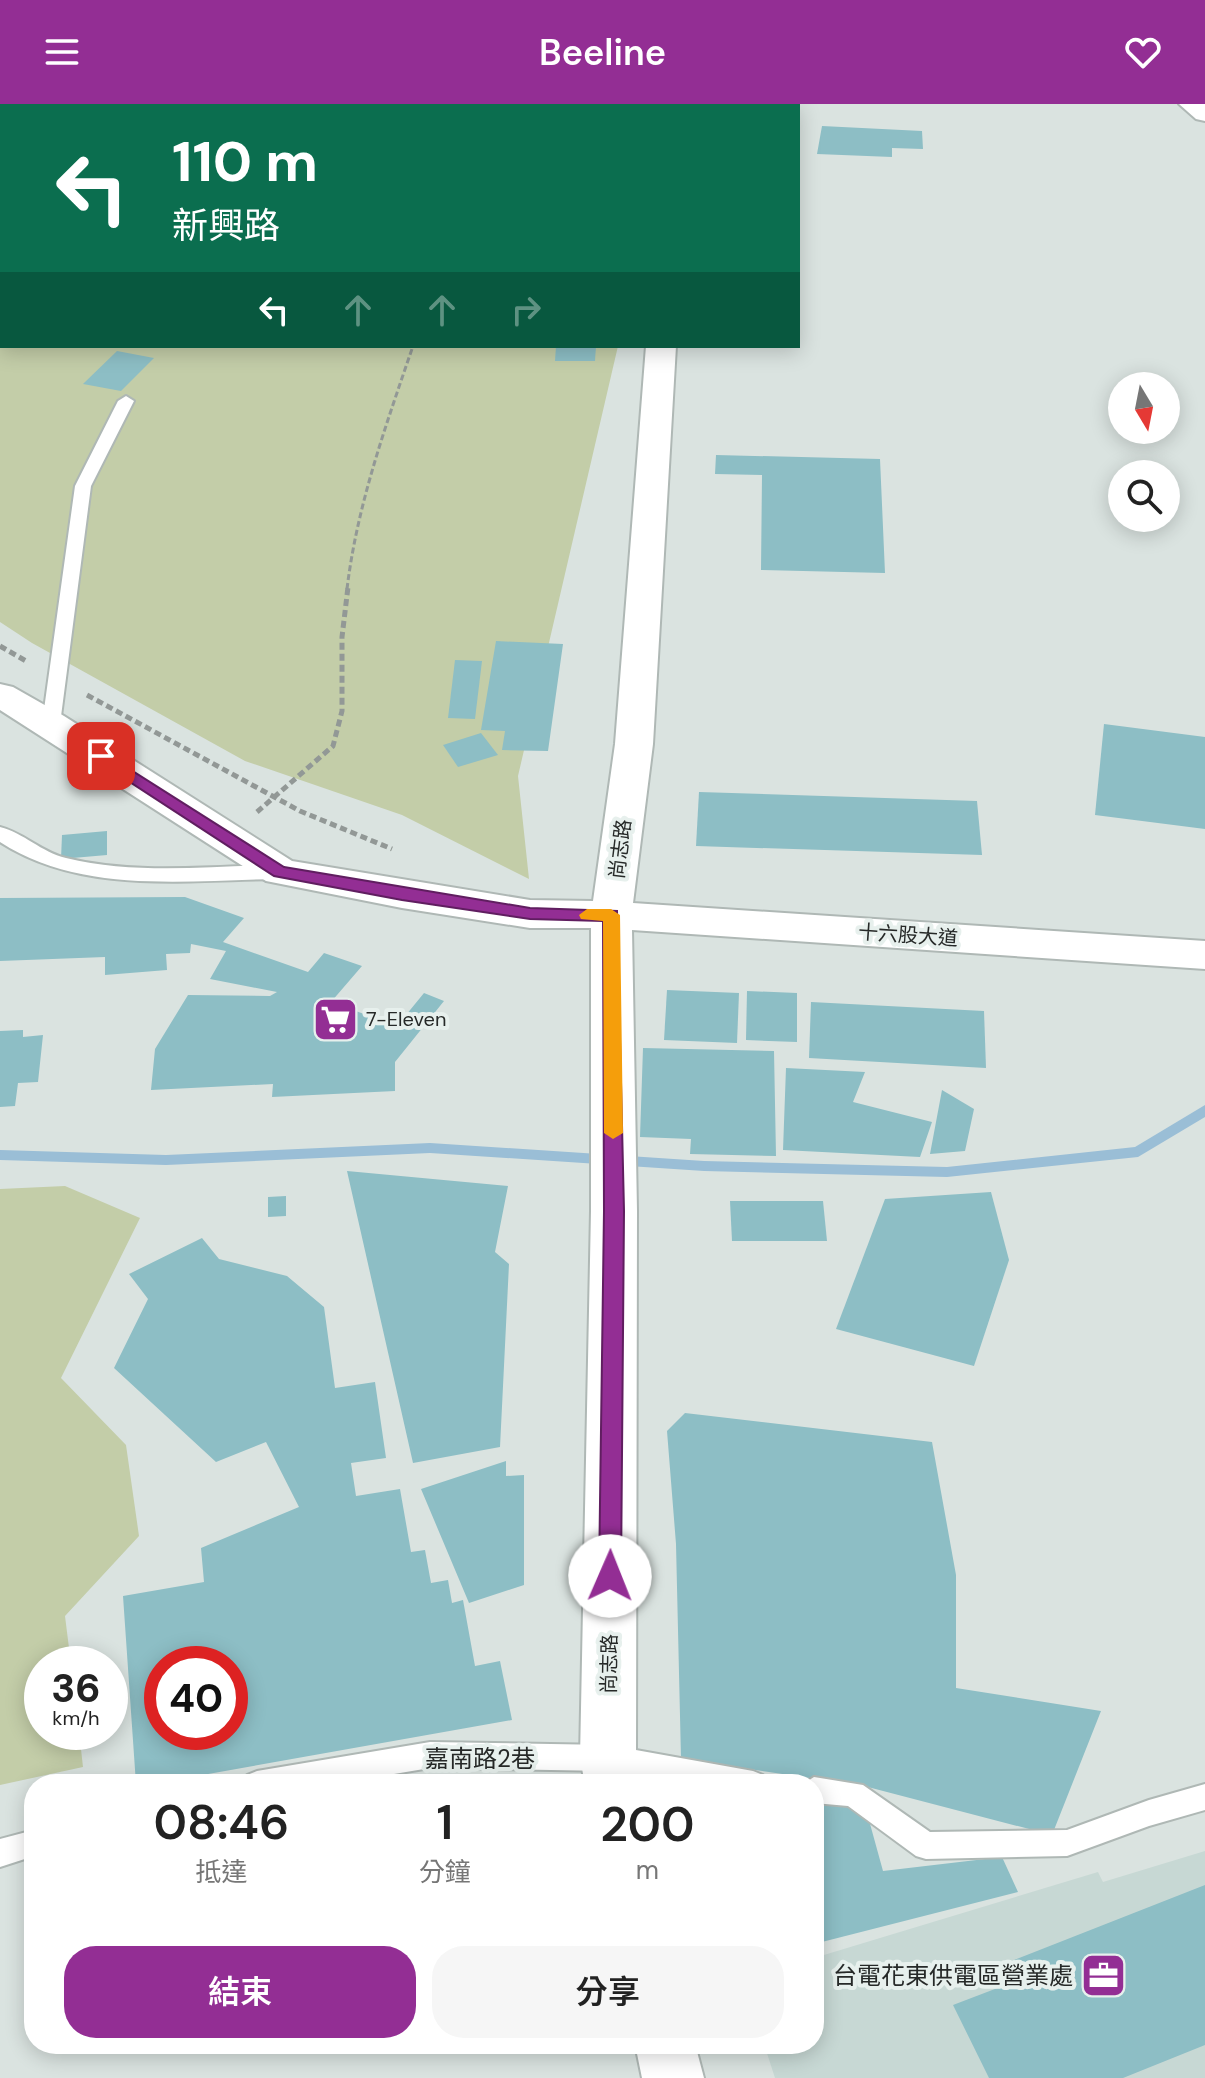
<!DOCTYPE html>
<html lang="zh-TW">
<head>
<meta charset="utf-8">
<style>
	body { margin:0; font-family:"DM Sans","Noto Sans TC",sans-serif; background:#f6f6f6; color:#222; height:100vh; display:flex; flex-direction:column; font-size:30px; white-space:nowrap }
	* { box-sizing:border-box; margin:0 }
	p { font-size:26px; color:#767676 }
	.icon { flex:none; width:44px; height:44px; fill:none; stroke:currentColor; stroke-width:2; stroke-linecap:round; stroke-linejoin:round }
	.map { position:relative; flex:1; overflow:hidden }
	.panel { position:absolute; left:24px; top:1670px; width:800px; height:280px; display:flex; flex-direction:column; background:#fff; border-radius:32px; box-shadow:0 4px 20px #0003 }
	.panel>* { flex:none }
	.hud { position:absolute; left:0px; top:0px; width:800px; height:244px; box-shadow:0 4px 20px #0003; background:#0b6e4f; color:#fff; overflow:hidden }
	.needle { width:52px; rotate:170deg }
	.controls { position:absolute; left:1108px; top:268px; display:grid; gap:16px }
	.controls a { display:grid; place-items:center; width:72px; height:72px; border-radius:50%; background:#fff; box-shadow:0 4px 20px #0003; font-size:40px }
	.speed { position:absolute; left:24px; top:1542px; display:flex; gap:16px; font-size:40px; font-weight:700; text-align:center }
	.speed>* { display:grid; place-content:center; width:104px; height:104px; border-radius:50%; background:#fff; box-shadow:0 4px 20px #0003; line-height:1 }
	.speed small { font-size:20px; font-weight:400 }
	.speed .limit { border:12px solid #d22; background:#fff; color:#111 }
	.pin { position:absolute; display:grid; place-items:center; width:68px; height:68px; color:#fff; margin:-34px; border-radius:16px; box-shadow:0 4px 12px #0006 }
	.me { position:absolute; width:88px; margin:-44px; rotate:1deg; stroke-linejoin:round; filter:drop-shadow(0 0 6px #0008) }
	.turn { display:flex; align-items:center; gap:28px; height:168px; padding:0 40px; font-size:36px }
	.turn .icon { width:104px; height:104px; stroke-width:2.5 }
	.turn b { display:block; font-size:56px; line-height:68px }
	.lanes { display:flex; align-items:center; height:76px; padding:0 40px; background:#0003; justify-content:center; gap:40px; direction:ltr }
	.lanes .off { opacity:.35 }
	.eta { display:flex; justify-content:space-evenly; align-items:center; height:136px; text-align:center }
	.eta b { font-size:48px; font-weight:600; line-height:56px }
	.cta { display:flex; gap:16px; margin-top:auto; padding:16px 40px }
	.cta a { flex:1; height:92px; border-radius:32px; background:#932e94; color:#fff; font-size:32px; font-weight:600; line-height:92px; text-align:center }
	.cta a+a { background:#f6f6f6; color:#222 }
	header { display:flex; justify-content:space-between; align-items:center; height:104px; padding:0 40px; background:#932e94; color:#fff; font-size:36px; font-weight:600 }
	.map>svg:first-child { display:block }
	.built { fill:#c7d8d4 }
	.green { fill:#c3cda8 }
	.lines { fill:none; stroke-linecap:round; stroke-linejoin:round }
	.stream { fill:#9abed6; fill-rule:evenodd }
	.building { fill:#8dbec5; fill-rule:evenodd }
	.lane-casing { stroke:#afb8b5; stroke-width:4 }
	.street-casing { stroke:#afb8b5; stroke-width:4 }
	.secondary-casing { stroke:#afb8b5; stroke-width:4 }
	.path-far1 { stroke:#929896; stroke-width:3; stroke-dasharray:6 3; stroke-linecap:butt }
	.path { stroke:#929896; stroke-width:5; stroke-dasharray:7 4; stroke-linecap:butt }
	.lane { fill:#fff; fill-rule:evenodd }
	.street { fill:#fff; fill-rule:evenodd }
	.secondary { fill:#fff; fill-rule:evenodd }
	.route { fill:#932e94; stroke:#601e60; stroke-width:2 }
	.slow { fill:#f59e0b }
	.labels { text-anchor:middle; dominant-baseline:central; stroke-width:8; stroke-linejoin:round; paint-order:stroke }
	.street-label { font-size:20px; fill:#262928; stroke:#e7f0ed }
	.poi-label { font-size:20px; fill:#262928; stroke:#e7f0ed; text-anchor:start }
	.near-street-label { font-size:24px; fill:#262928; stroke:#e7f0ed }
	.near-poi-label { font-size:24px; fill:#262928; stroke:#e7f0ed; text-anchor:end }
</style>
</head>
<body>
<header><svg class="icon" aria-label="menu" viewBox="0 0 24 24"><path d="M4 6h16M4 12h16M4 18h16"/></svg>Beeline<svg class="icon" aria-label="heart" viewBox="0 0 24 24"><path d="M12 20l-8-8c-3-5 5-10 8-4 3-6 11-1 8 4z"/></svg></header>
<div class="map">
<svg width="1205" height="1974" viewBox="0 0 1205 1974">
	<rect width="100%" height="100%" fill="#dae3e0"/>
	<!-- built -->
	<path class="built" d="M 1205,1747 L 1205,1974 L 775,1974 L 764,1940 L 814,1940 L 814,1854 L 1098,1768 L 1103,1778 Z"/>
	<!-- green -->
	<g class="green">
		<path d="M 0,0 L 675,0 L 2,2 L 2,242 L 618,242 L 518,672 L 529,775 L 402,711 L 245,657 L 32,539 L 0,518 Z"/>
		<path d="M 65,1082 L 140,1114 L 61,1274 L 126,1341 L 139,1432 L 65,1512 L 71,1560 L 42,1560 L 42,1628 L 79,1628 L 83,1663 L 0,1681 L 0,1085 Z"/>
	</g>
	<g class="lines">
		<!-- stream -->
		<path class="stream" d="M 1205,1001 L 1205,1013 L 1138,1053 L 947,1073 L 704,1067 L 430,1049 L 166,1061 L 0,1056 L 0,1046 L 166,1051 L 430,1039 L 704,1057 L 947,1063 L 1135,1043 Z"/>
	</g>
	<!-- building -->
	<g class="building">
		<path d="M 822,22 L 922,27 L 923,45 L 892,44 L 892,53 L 817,50 Z"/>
		<path d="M 556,242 L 596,242 L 595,257 L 555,257 Z"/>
		<path d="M 117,247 L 154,254 L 121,287 L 83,280 Z"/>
		<path d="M 716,351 L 880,355 L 885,469 L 761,466 L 762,371 L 715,370 Z"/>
		<path d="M 496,537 L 563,540 L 548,647 L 502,646 L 505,627 L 481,626 Z"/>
		<path d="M 455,556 L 482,557 L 475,615 L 448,614 Z"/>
		<path d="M 1104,620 L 1205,633 L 1205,725 L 1095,711 Z"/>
		<path d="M 481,629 L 498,651 L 458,663 L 443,641 Z"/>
		<path d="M 699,688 L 977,697 L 982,751 L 696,742 Z"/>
		<path d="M 107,727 L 107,751 L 61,755 L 62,731 Z"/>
		<path d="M 185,793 L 244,814 L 223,838 L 308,868 L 324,849 L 362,862 L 331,898 L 397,922 L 424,889 L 444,897 L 395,958 L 395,987 L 272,993 L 273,980 L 151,986 L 155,945 L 188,891 L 270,892 L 277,888 L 210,875 L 226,847 L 191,840 L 190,849 L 166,850 L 167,866 L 105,871 L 105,853 L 0,857 L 0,794 Z"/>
		<path d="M 667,886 L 739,889 L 737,939 L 664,936 Z"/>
		<path d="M 747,887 L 797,889 L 797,938 L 746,936 Z"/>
		<path d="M 811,898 L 984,907 L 986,964 L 809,954 Z"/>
		<path d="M 23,926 L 23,933 L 43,931 L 38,978 L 18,979 L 15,1002 L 0,1003 L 0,927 Z"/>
		<path d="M 643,944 L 774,947 L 776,1052 L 690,1050 L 691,1035 L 640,1033 Z"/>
		<path d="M 786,964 L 865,968 L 853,998 L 932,1018 L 920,1053 L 783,1046 Z"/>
		<path d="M 942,986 L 974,1005 L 965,1047 L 930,1050 Z"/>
		<path d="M 347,1067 L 508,1082 L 495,1148 L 509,1160 L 500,1343 L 413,1359 Z"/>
		<path d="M 991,1088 L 1009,1156 L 974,1262 L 836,1225 L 885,1095 Z"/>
		<path d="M 286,1092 L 286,1112 L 268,1113 L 268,1093 Z"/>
		<path d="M 730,1097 L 823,1097 L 827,1137 L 732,1137 Z"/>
		<path d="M 202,1134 L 219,1155 L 287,1172 L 324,1203 L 335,1284 L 375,1278 L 386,1354 L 351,1359 L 356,1392 L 400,1385 L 411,1448 L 425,1446 L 431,1479 L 448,1476 L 452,1499 L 463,1496 L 475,1562 L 500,1557 L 512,1616 L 152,1680 L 136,1680 L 123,1492 L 204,1478 L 201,1444 L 299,1403 L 266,1338 L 216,1358 L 114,1264 L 148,1195 L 129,1170 ZM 162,1560 L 230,1560 L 230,1628 L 162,1628 Z"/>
		<path d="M 685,1309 L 932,1338 L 956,1471 L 956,1584 L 1101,1607 L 1052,1731 L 864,1682 L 681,1655 L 676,1440 L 667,1327 Z"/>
		<path d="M 506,1357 L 506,1372 L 524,1371 L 524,1481 L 469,1499 L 421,1385 Z"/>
		<path d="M 814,1698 L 864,1698 L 883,1767 L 1002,1753 L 1018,1788 L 814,1840 Z"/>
		<path d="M 1205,1781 L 1205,1941 L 1123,1974 L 989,1974 L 953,1901 L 1008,1880 L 999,1862 Z"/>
	</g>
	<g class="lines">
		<defs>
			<g id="lane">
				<path d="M 126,292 L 134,297 L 91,382 L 60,620 L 51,626 L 42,620 L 75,382 L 118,297 Z"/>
				<path d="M 0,723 C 24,729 41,748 66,754 C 135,771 210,762 280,761 L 290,768 L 280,775 C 187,776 82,791 0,738 Z"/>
				<path d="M 430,1638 L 608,1641 L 753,1667 L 763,1671 L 767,1680 L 681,1680 L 608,1667 L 430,1664 L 334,1680 L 243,1680 L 247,1671 L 257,1667 Z"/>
				<path d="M 814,1673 L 863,1681 L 930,1728 L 1067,1726 L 1149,1696 L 1205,1680 L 1205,1706 L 1149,1722 L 1067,1752 L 926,1755 L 916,1752 L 848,1702 L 814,1699 L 814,1680 L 803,1680 Z"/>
				<path d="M 34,1726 L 34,1752 L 0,1763 L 0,1735 Z"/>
			</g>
			<path id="street" d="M 1179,0 L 1205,0 L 1205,17 L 1196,15 Z"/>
			<g id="secondary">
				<path d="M 646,242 L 676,242 L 653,640 L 633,799 L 1205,837 L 1205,865 L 632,826 L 637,1107 L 636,1654 L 641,1680 L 585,1680 L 580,1654 L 591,1107 L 591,824 L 530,824 L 402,804 L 266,777 L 0,606 L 0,580 L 13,583 L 64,612 L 292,757 L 530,796 L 593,797 L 615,640 Z"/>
				<path d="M 635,1940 L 695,1940 L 704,1974 L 642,1974 Z"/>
			</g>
		</defs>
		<!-- lane casing -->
		<use href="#lane" class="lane-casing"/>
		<!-- street casing -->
		<use href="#street" class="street-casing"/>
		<!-- secondary casing -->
		<use href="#secondary" class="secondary-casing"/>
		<!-- path-far1 -->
		<path class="path-far1" d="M 347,485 C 357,401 386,321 413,242"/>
		<!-- path -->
		<g class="path">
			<path d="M 0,542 L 26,557"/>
			<path d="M 87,591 L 300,707 L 392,745"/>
			<path d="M 257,708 L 333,642 L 342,607 L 342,533 L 348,483"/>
		</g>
		<!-- lane -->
		<use href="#lane" class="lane"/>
		<!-- street -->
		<use href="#street" class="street"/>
		<!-- secondary -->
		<use href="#secondary" class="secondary"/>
	</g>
	<!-- route -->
	<path class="route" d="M 101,647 L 284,763 L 530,804 L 617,807 L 624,1107 L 621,1472 L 618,1478 L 610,1481 L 602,1478 L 599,1472 L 604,1107 L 603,817 L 530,815 L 402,796 L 274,772 L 96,656 L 94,652 Z"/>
	<!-- slow -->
	<path class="slow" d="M 587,805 L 611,805 L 620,811 L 623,1029 L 613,1035 L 604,1029 L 603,817 L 581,815 L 579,811 Z"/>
	<!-- icons -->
	<defs>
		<symbol id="supermarket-square" viewBox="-11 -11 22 22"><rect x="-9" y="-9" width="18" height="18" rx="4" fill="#932e94" stroke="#e7f0ed"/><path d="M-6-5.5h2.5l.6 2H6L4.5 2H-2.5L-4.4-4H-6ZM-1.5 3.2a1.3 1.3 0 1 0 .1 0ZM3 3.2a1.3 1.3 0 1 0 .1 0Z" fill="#fff"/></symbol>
		<symbol id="office-square" viewBox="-11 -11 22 22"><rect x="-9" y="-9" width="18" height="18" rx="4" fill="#932e94" stroke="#e7f0ed"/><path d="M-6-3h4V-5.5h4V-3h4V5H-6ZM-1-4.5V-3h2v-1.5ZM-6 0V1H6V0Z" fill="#fff"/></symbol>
	</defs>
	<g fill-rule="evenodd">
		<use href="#supermarket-square" x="310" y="890" width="51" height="51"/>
		<use href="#office-square" x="1078" y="1846" width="51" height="51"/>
	</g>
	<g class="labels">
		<!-- street labels -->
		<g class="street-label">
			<text transform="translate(620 745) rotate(-83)">尚志路</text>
			<text transform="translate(908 831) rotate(4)">十六股大道</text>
			<text transform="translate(609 1560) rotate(-89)">尚志路</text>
		</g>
		<!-- poi labels -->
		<g class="poi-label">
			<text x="366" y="915">7-Eleven</text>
		</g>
		<!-- near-street labels -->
		<g class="near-street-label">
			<text x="480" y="1654">嘉南路2巷</text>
		</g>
		<!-- near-poi labels -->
		<g class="near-poi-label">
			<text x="1073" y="1871">台電花東供電區營業處</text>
		</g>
	</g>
</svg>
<div class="controls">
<a><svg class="needle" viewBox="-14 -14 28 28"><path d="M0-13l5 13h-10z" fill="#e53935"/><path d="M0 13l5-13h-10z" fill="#767676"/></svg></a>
<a><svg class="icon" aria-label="search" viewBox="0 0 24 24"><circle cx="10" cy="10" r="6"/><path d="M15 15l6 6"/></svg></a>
</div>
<div class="speed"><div>36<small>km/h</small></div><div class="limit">40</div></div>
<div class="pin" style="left:101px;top:652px;background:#d93025"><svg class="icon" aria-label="arrive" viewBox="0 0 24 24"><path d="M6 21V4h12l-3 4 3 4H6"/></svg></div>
<svg class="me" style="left:610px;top:1472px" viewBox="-20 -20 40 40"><circle r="19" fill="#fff"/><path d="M0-13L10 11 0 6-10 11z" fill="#932e94"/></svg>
<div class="hud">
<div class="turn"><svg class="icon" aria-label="left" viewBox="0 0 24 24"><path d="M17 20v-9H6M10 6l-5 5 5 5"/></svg><div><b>110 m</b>新興路</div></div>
<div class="lanes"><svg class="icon" aria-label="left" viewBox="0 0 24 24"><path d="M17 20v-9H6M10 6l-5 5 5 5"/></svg><svg class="icon off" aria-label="ahead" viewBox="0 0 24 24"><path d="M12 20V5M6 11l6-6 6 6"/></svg><svg class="icon off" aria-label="ahead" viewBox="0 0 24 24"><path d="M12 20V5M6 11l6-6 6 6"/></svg><svg class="icon off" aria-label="right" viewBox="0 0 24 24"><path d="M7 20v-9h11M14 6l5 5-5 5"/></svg></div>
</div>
<section class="panel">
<div class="eta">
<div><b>08:46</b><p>抵達</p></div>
<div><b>1</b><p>分鐘</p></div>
<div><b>200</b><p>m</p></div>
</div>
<div class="cta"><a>結束</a><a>分享</a></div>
</section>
</div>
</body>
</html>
